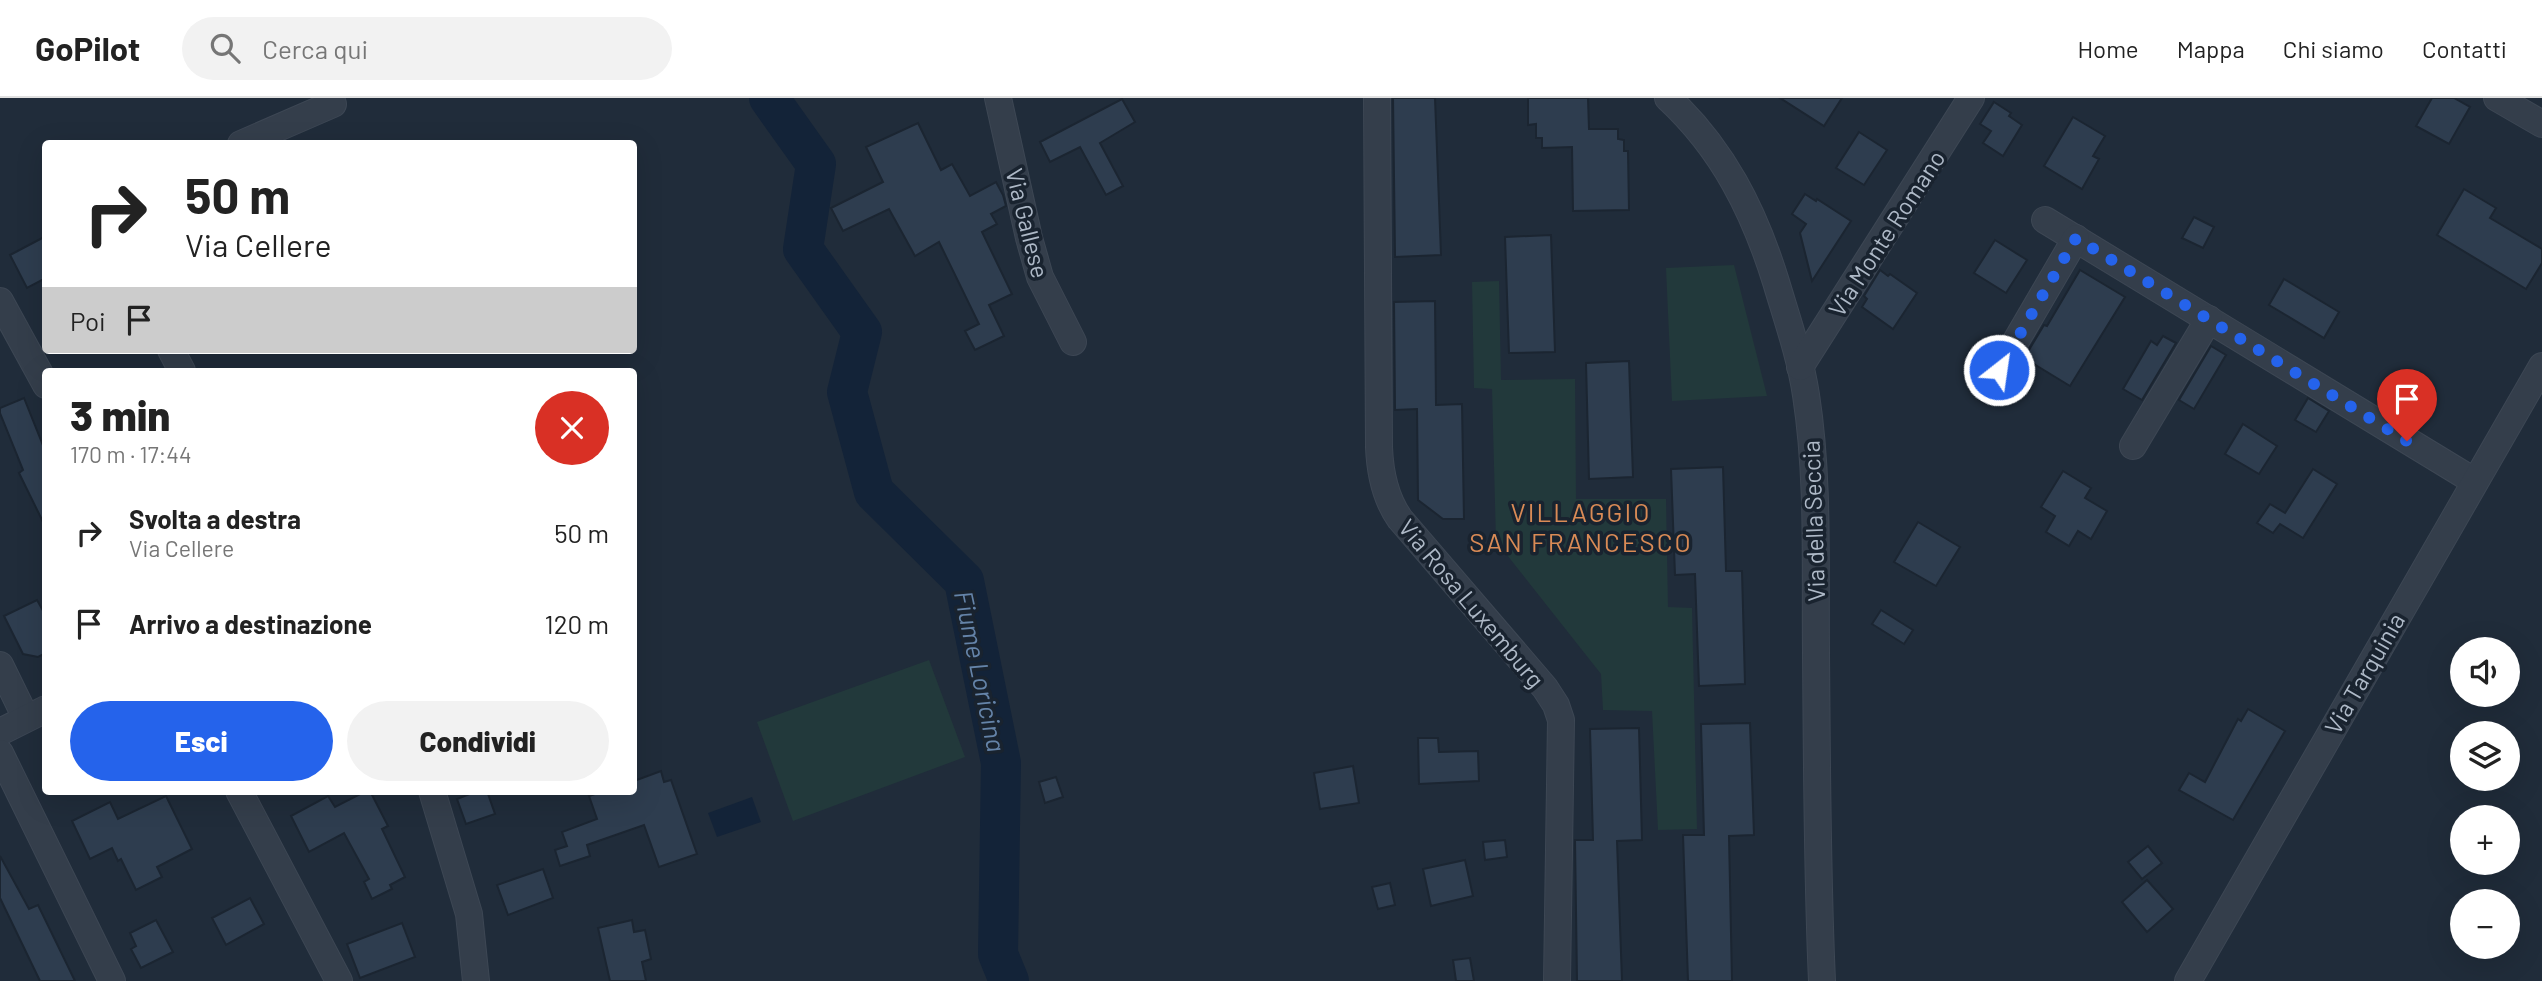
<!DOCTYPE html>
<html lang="it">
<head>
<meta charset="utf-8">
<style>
	body { margin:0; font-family:Barlow,sans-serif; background:#f2f2f2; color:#222; height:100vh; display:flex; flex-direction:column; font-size:26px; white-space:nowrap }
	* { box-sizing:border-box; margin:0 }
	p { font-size:23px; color:#767676 }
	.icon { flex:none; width:38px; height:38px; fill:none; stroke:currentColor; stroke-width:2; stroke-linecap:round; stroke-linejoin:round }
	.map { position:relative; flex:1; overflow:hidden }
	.side { position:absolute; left:42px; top:270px; width:595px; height:427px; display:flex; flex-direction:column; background:#fff; border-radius:7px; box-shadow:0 7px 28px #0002 }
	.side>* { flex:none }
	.top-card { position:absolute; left:42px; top:42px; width:595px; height:214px; border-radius:7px; box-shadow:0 7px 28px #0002; background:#fff; color:#222; overflow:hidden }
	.fabs { position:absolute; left:2450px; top:539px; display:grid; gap:14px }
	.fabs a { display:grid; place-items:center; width:70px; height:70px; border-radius:50%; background:#fff; box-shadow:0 7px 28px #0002; font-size:35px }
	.pin { position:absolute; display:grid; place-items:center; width:60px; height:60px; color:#fff; margin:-72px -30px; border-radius:50% 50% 50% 0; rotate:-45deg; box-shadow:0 0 7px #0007 }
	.pin .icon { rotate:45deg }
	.me { position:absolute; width:77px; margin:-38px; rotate:30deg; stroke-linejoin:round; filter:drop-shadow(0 0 5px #0008) }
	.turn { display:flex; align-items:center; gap:24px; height:147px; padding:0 28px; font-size:32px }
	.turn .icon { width:91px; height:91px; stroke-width:2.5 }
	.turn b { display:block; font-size:49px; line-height:60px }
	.then { display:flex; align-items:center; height:66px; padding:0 28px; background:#0003; gap:14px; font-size:26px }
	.round { display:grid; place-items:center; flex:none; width:74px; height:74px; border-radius:37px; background:#f2f2f2 }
	.summary { display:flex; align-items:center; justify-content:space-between; height:119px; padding:0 28px }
	h1 { font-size:42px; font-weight:800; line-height:52px }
	.button { display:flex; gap:14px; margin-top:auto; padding:14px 28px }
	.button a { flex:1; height:80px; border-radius:42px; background:#2563eb; color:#fff; font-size:28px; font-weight:800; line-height:80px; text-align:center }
	.button a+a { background:#f2f2f2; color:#222 }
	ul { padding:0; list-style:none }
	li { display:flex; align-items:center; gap:21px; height:91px; padding:0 28px }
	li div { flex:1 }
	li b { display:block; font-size:26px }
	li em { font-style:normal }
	header { display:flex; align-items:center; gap:42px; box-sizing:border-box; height:98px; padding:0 35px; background:#fff; border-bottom:2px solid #e0e0e0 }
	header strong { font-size:33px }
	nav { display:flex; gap:38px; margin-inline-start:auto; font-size:24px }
	.search { width:490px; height:63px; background:#f2f2f2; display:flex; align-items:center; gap:18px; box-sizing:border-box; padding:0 24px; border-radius:38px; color:#767676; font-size:26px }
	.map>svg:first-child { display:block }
	.green { fill:#22393b }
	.water { fill:#132338 }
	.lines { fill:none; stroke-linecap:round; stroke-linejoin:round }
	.river { stroke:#132338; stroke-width:40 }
	.building { fill:#2e3d4f; stroke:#1b2531; stroke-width:2 }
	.minor-casing { stroke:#3d4754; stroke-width:28 }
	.minor { stroke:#343e4b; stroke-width:26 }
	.route { stroke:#2563eb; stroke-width:12; stroke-dasharray:0 21.6 }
	.labels { text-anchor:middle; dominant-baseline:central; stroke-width:7; stroke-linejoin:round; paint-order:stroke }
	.street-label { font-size:24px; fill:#aeb9c7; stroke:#19232f }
	.neighbourhood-label { font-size:26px; letter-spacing:2px; fill:#da8b56; stroke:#19232f }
	.water-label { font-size:26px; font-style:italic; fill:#6584a9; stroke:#19232f }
</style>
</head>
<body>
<header>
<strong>GoPilot</strong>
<div class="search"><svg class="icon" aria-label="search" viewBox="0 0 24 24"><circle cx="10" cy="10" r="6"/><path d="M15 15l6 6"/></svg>Cerca qui</div>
<nav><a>Home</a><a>Mappa</a><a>Chi siamo</a><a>Contatti</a></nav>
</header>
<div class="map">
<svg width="2542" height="883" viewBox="0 0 2542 883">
	<rect width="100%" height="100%" fill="#202c3a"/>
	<!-- green -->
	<g class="green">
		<path d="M 1734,167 L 1767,298 L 1672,303 L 1666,170 Z"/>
		<path d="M 1499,183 L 1501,282 L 1575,281 L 1576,401 L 1666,401 L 1668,509 L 1692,510 L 1697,731 L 1658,732 L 1652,613 L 1603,612 L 1601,576 L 1496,443 L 1492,291 L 1474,290 L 1472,184 Z"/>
		<path d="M 929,562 L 965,659 L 793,723 L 757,624 Z"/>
	</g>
	<!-- water -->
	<path class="water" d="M 752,699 L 761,724 L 717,739 L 708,715 Z"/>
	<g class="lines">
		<!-- river -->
		<path class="river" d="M 769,0 L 816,66 L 803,151 L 862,234 L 847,294 L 874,394 L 964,483 L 1001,665 L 998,856 L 1009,883"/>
	</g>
	<!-- building -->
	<g class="building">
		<path d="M 1393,0 L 1435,0 L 1441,157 L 1395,159 Z"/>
		<path d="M 1528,0 L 1588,0 L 1589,31 L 1618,31 L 1618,41 L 1624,42 L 1624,53 L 1628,53 L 1629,112 L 1573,113 L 1572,49 L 1542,50 L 1542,40 L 1536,40 L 1536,26 L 1528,27 Z"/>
		<path d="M 1780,0 L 1842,0 L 1824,28 Z"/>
		<path d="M 2432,0 L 2454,0 L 2470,9 L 2449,46 L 2416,28 Z"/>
		<path d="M 1122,1 L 1135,24 L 1100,45 L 1123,88 L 1106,97 L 1080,49 L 1050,64 L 1040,44 Z"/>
		<path d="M 1994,4 L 2011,15 L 2009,18 L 2022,27 L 2003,58 L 1983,45 L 1991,33 L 1980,26 Z"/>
		<path d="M 2073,19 L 2105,38 L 2093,58 L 2099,61 L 2082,91 L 2044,68 Z"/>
		<path d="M 918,25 L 941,72 L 952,66 L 970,98 L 996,84 L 1003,97 L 1006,108 L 991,116 L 997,126 L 982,134 L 1012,196 L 989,207 L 1004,238 L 975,252 L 965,233 L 979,226 L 939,144 L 915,158 L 889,111 L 843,133 L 831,110 L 883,84 L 866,49 Z"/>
		<path d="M 1859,34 L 1887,52 L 1864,87 L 1836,70 Z"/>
		<path d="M 2464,91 L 2496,110 L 2490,120 L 2542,151 L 2542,165 L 2526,191 L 2437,137 Z"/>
		<path d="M 1805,96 L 1816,103 L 1817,101 L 1851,123 L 1812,183 L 1800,135 L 1806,126 L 1792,116 Z"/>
		<path d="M 2194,119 L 2214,129 L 2203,150 L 2182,140 Z"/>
		<path d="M 1551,137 L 1555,254 L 1509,255 L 1505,139 Z"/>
		<path d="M 46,138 L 46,180 L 27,190 L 10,157 Z"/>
		<path d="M 1995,142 L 2027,162 L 2006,195 L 1974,175 Z"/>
		<path d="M 1880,172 L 1888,178 L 1890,176 L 1917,195 L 1893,231 L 1862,209 L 1867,201 L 1864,198 Z"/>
		<path d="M 2080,172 L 2125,199 L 2070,288 L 2024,260 L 2044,227 L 2047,228 Z"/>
		<path d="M 2284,181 L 2339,214 L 2324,240 L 2269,207 Z"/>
		<path d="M 1435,203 L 1436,307 L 1462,306 L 1464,421 L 1443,421 L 1418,402 L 1417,311 L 1395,312 L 1394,204 Z"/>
		<path d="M 2163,238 L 2176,245 L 2142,302 L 2123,291 L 2151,243 L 2157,247 Z"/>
		<path d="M 2211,248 L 2226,257 L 2194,311 L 2179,302 Z"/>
		<path d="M 1629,263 L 1633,379 L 1589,381 L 1586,265 Z"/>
		<path d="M 24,300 L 46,355 L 46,430 L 19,375 L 23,372 L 0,315 L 0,310 Z"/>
		<path d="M 2308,300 L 2329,313 L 2316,334 L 2295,322 Z"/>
		<path d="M 2243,326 L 2277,348 L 2259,376 L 2225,356 Z"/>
		<path d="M 1723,369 L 1726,473 L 1742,473 L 1745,586 L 1699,588 L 1695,476 L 1675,477 L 1671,371 Z"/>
		<path d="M 2313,371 L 2337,386 L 2303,440 L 2280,426 L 2273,435 L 2257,425 L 2270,406 L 2285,415 Z"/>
		<path d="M 2063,373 L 2091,390 L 2085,400 L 2107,413 L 2091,441 L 2078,433 L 2069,448 L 2046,434 L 2055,418 L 2041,409 Z"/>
		<path d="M 1918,424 L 1960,449 L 1936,488 L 1894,464 Z"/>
		<path d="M 37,502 L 46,518 L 46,555 L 38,559 L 23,556 L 4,518 Z"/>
		<path d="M 1881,512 L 1913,532 L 1904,546 L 1872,526 Z"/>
		<path d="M 2248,611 L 2285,633 L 2233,722 L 2179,692 L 2189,675 L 2205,684 L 2238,621 L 2241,623 Z"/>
		<path d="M 1750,625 L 1754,737 L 1729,738 L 1732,883 L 1688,883 L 1683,737 L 1704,737 L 1701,626 Z"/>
		<path d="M 1639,630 L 1642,742 L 1617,743 L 1622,883 L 1577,883 L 1575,742 L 1593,742 L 1590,631 Z"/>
		<path d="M 1418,640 L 1438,640 L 1439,654 L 1478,653 L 1479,683 L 1419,686 Z"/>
		<path d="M 1353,668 L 1359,705 L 1320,711 L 1314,675 Z"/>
		<path d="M 661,673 L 664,684 L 671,682 L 697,756 L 659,769 L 644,727 L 587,747 L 590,758 L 560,768 L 555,752 L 567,748 L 562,734 L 597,721 L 589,698 L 604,693 L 634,693 L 634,683 Z"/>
		<path d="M 1056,679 L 1063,699 L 1045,705 L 1039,684 Z"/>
		<path d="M 366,693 L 370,693 L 388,728 L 382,731 L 405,779 L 390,787 L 392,791 L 372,801 L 364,784 L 369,781 L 344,735 L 309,754 L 291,718 L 328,698 L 335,709 Z"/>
		<path d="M 477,693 L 487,693 L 495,716 L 466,726 L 457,701 Z"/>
		<path d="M 166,698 L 192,751 L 157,769 L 162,779 L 136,792 L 121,761 L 118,763 L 112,750 L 90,761 L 72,723 L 110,704 L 118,721 Z"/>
		<path d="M 1505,742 L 1507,759 L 1485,762 L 1483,744 Z"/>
		<path d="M 2148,748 L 2162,765 L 2142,781 L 2128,764 Z"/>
		<path d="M 0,758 L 29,811 L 38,807 L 75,883 L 40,883 L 0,800 Z"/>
		<path d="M 1465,762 L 1473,798 L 1431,808 L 1423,771 Z"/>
		<path d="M 543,771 L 553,800 L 508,817 L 497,787 Z"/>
		<path d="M 2147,782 L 2173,811 L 2147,834 L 2122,804 Z"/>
		<path d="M 1390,785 L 1395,807 L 1378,811 L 1372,789 Z"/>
		<path d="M 250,800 L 264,826 L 226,847 L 212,820 Z"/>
		<path d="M 156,822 L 173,854 L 141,870 L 131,851 L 136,848 L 130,835 Z"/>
		<path d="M 632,822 L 634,834 L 645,832 L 651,861 L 642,864 L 646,883 L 610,883 L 598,830 Z"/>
		<path d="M 402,825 L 415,859 L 360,880 L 347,846 Z"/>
		<path d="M 1470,860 L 1474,883 L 1456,883 L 1453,862 Z"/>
	</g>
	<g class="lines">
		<defs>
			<g id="minor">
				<path d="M 998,0 L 1029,140 L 1040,179 L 1073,244"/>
				<path d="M 1377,0 L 1379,349 C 1380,375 1385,400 1400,421 L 1545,590 L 1556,607 L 1561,622 L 1557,883"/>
				<path d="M 1668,0 C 1723,51 1754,113 1776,184 C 1787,221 1800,258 1806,297 C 1819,381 1815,470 1816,555 C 1817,664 1817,774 1822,883"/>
				<path d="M 2497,0 L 2542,26"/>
				<path d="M 241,46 L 333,6"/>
				<path d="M 2045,122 L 2474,383"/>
				<path d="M 0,203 L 46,287"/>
				<path d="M 171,252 L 182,273"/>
				<path d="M 1800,269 L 1971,0"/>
				<path d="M 1999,272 L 2076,140"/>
				<path d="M 2133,348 L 2209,221"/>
				<path d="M 0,567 L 26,620"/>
				<path d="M 0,634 L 46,611"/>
				<path d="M 0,655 L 112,883"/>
				<path d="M 239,693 L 339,883"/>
				<path d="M 432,693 L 469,816 L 476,883"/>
				<path d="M 2188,883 L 2542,268"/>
			</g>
		</defs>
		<!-- minor casing -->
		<use href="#minor" class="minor-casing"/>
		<!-- minor -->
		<use href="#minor" class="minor"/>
	</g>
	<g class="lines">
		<!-- route -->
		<path class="route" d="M 1999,272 L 2076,140 L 2407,343"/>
	</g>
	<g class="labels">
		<!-- street labels -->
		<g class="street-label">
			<text transform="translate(1028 125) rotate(76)">Via Gallese</text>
			<text transform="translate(1886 135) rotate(-57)">Via Monte Romano</text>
			<text transform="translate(1813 423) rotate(-92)">Via della Seccia</text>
			<text transform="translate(1472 505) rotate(50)">Via Rosa Luxemburg</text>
			<text transform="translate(2364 575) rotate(-60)">Via Tarquinia</text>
		</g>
		<!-- neighbourhood labels -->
		<g class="neighbourhood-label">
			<text x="1581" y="413">VILLAGGIO<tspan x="1581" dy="30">SAN FRANCESCO</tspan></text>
		</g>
		<!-- water labels -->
		<g class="water-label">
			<text transform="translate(981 573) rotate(78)">Fiume Loricina</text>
		</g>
	</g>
</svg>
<div class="fabs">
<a><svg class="icon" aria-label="sound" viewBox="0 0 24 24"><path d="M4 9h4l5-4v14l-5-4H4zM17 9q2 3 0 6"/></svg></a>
<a><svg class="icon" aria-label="layers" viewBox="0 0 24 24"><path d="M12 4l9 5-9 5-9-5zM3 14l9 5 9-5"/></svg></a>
<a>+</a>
<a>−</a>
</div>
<div class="pin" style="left:2407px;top:343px;background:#d93025"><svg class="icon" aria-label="arrive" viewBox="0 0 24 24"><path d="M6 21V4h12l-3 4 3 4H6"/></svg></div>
<svg class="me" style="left:1999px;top:272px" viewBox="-20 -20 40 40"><circle r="17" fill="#2563eb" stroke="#fff" stroke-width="3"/><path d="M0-11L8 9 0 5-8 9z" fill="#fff"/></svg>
<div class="top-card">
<div class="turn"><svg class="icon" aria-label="right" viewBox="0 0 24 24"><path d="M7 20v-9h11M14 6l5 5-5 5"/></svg><div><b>50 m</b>Via Cellere</div></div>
<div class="then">Poi<svg class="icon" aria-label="arrive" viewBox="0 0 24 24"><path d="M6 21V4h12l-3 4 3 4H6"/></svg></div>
</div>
<section class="side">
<div class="summary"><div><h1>3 min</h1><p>170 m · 17:44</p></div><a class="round" style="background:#d93025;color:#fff"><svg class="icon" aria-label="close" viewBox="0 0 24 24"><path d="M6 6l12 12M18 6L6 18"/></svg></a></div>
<ul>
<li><svg class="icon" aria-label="right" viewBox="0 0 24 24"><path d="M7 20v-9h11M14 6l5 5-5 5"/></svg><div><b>Svolta a destra</b><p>Via Cellere</p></div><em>50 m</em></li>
<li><svg class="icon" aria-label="arrive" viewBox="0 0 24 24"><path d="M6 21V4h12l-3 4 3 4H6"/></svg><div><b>Arrivo a destinazione</b></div><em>120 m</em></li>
</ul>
<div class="button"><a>Esci</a><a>Condividi</a></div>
</section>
</div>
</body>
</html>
